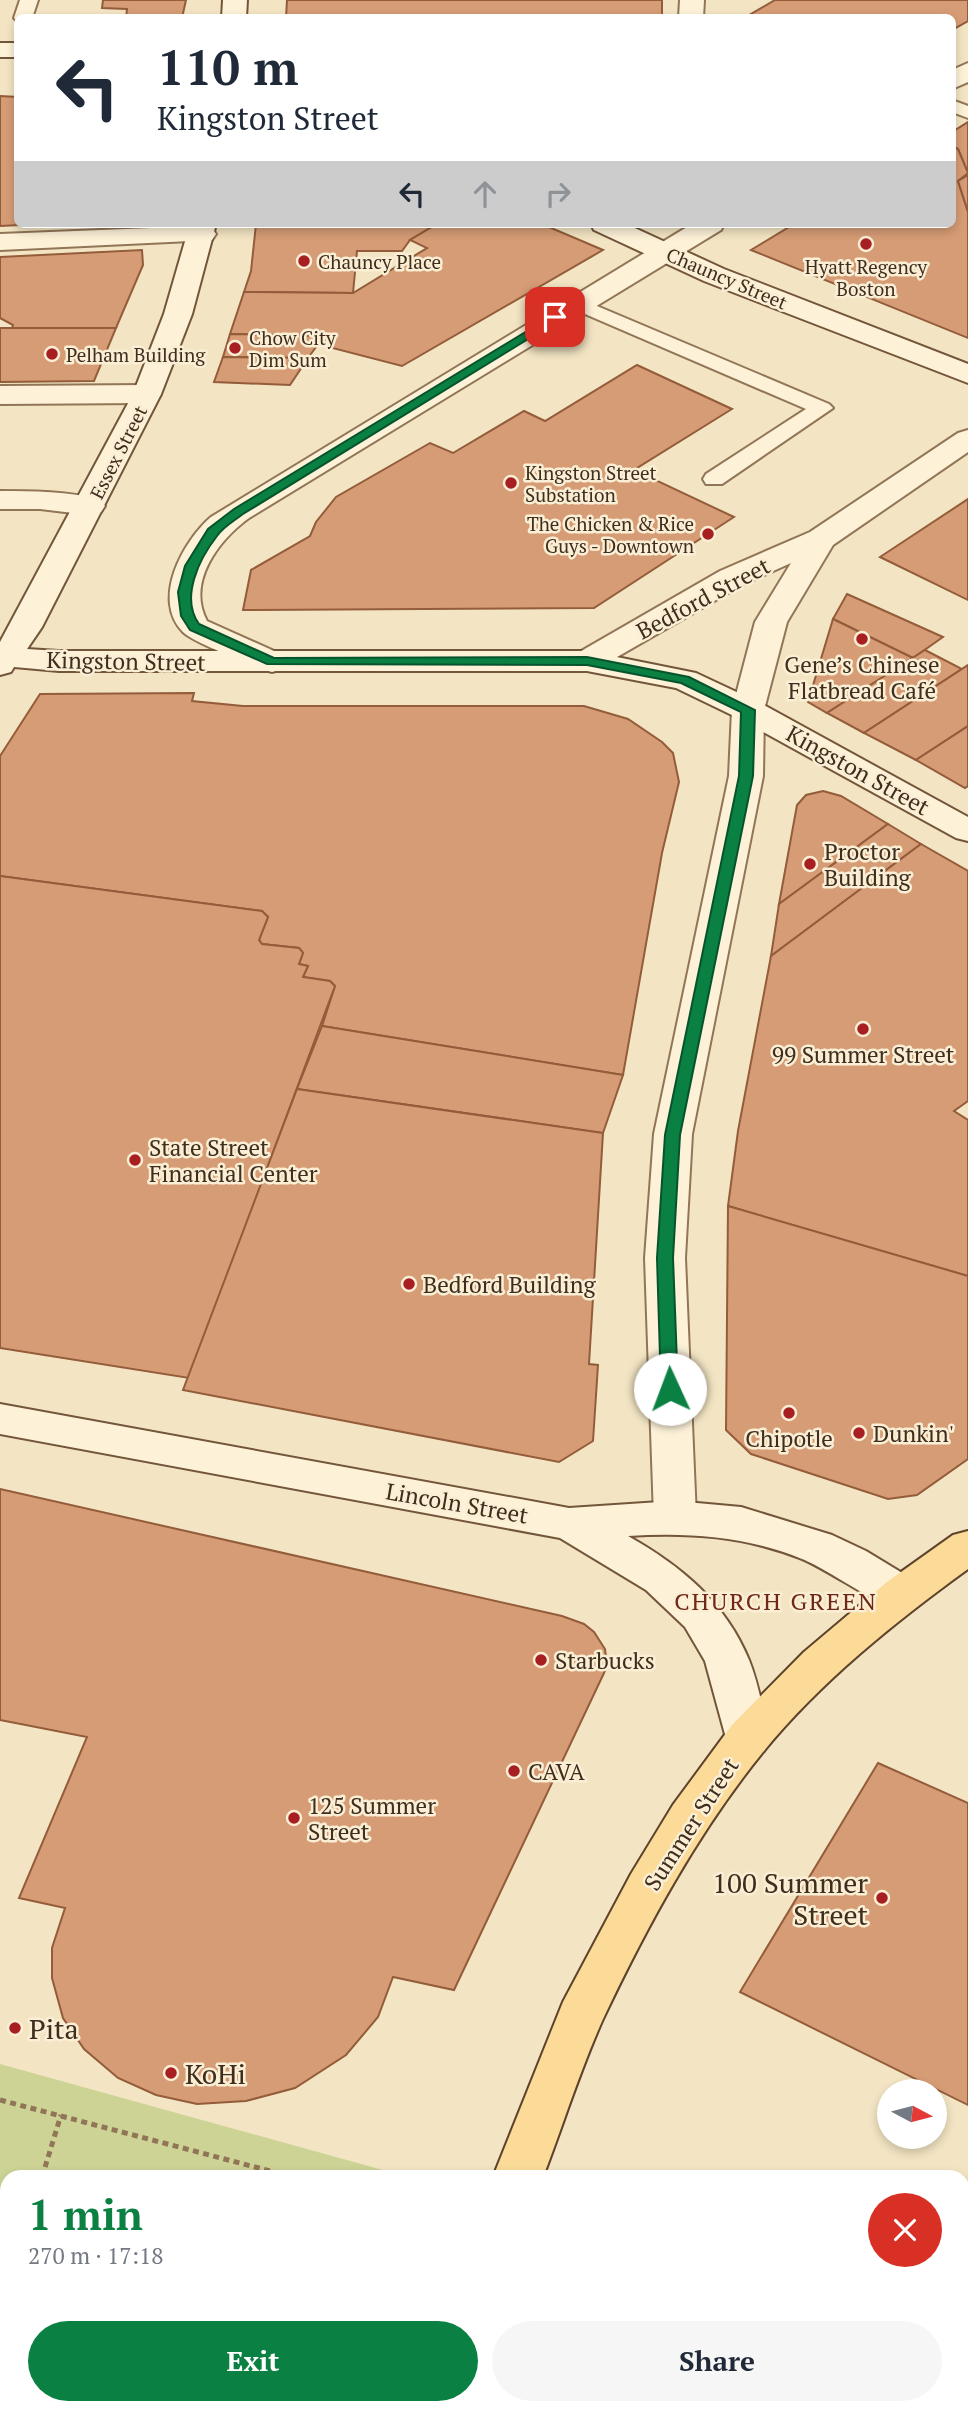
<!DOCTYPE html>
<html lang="en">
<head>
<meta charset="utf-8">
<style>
	body { margin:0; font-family:"PT Serif",serif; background:#f6f6f7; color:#1f2937; height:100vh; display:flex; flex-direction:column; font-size:26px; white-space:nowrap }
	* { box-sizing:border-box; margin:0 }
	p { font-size:23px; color:#747a83 }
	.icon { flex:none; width:38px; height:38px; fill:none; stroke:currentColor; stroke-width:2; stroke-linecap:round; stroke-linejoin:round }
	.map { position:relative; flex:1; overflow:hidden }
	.drawer { position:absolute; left:0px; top:2170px; width:970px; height:245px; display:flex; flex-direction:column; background:#fff; border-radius:21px 21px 0 0; box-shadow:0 4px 10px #0003 }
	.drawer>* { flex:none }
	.guide { position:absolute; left:14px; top:14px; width:942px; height:214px; border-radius:10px; box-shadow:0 4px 10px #0003; background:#fff; color:#1f2937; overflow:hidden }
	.needle { width:46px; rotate:97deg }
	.controls { position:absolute; left:877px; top:2079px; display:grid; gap:14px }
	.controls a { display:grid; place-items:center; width:70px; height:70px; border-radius:50%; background:#fff; box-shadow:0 4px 10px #0003; font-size:35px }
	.pin { position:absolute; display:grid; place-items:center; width:60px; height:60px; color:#fff; margin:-30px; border-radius:14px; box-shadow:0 4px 10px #0006 }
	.me { position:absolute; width:77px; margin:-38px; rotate:358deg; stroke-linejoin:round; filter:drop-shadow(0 0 5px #0008) }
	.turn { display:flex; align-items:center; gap:24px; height:147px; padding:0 28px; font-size:32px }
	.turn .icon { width:91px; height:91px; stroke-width:2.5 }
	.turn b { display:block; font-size:49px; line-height:60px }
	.lanes { display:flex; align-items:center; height:66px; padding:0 28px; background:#0003; justify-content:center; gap:35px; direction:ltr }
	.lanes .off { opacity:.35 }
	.round { display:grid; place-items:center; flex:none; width:74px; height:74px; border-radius:37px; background:#f6f6f7 }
	.headline { display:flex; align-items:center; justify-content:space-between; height:119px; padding:0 28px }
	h1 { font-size:42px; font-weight:800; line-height:52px; color:#0b8043 }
	.button { display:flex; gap:14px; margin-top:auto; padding:14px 28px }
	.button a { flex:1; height:80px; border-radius:42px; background:#0b8043; color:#fff; font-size:28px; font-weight:800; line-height:80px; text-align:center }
	.button a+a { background:#f6f6f7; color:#1f2937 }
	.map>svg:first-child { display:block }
	.green { fill:#cdd395 }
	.building { fill:#d69c75; stroke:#935c3a; stroke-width:2 }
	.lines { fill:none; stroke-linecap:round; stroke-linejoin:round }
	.lane-casing { stroke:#917557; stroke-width:4 }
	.street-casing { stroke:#917557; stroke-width:4 }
	.secondary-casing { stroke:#73563a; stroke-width:4 }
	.primary-casing { stroke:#5e432c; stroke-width:4 }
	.path { stroke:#917557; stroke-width:5; stroke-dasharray:6 4.5; stroke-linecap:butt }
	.lane { fill:#fdf1d8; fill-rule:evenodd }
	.street { fill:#fdf1d8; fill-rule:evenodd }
	.secondary { fill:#fdf1d8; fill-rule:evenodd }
	.primary { fill:#fbdb97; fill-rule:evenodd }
	.route { fill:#0b8043; stroke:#07532c; stroke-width:2 }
	.poi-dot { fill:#a81f22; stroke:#faeed4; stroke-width:2.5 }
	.labels { text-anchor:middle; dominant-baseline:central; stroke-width:5; stroke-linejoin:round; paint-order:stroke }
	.far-poi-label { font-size:19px; fill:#3f2d1d; stroke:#faeed4; text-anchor:start }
	.far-street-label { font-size:19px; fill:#3f2d1d; stroke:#faeed4 }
	.street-label { font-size:23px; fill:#3f2d1d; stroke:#faeed4 }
	.poi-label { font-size:23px; fill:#3f2d1d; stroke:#faeed4; text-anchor:start }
	.neighbourhood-label { font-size:24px; letter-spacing:2px; fill:#712917; stroke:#faeed4 }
	.near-poi-label { font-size:28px; fill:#3f2d1d; stroke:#faeed4; text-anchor:start }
</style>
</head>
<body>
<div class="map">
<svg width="968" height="2415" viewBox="0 0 968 2415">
	<rect width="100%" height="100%" fill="#f3e5c3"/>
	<!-- green -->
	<path class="green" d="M 0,2064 L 408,2177 L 7,2177 L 7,2408 L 308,2408 L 300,2415 L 0,2415 Z"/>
	<!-- building -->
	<g class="building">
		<path d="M 103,0 L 186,0 L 182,18 L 126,18 L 127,9 L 102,8 Z"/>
		<path d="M 287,0 L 662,0 L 662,18 L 286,18 Z"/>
		<path d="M 775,0 L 968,0 L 968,21 L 952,30 L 952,18 L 744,18 Z"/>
		<path d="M 0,96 L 18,97 L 18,224 L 41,224 L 0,226 Z"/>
		<path d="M 968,122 L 968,173 L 958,149 L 952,146 L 952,132 Z"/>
		<path d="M 952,146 L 958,149 L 968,173 L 958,181 L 968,212 L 968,338 L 751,250 L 794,224 L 952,224 Z"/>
		<path d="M 968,175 L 968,212 L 958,181 Z"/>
		<path d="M 256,224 L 437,224 L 410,240 L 402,251 L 357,251 L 353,293 L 244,292 L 251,271 Z"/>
		<path d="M 437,224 L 542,224 L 603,250 L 402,366 L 317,344 L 324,336 L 230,334 L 244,292 L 353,293 L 427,248 L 410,240 Z"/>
		<path d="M 142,250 L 143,265 L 116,328 L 12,328 L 13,325 L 0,318 L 0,257 Z"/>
		<path d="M 0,328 L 116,328 L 94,381 L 0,382 Z"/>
		<path d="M 230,334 L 324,336 L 308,358 L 223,357 Z"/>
		<path d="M 223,357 L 308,358 L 290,385 L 214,382 Z"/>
		<path d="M 637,365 L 732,409 L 634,470 L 734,517 L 594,608 L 243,610 L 251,570 L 310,536 L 316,522 L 336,497 L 430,443 L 453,453 L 524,411 L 545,421 Z"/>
		<path d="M 968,499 L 968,600 L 880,557 Z"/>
		<path d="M 847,594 L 943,637 L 913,658 L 833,619 Z"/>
		<path d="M 833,619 L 913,658 L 827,713 L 808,702 Z"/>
		<path d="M 925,650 L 962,669 L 864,733 L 827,713 Z"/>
		<path d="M 968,665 L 968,726 L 916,760 L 864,733 Z"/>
		<path d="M 194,693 L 192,701 L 243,706 L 584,706 L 628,719 L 662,742 L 673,753 L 679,782 L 662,853 L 623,1075 L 322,1026 L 335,986 L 330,981 L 303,977 L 308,966 L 299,964 L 303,953 L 299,948 L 262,944 L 259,940 L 268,917 L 262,911 L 0,876 L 0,756 L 40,694 Z"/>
		<path d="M 968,726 L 968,786 L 965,788 L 916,760 Z"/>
		<path d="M 823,791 L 841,796 L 888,824 L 779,904 L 797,805 L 806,795 Z"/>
		<path d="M 888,824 L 921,844 L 771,956 L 779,904 Z"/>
		<path d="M 921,844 L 968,871 L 968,1101 L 954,1111 L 968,1120 L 968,1276 L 728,1206 L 738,1131 L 771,956 Z"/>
		<path d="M 0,876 L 262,911 L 268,917 L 259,940 L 262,944 L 299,948 L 303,953 L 299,964 L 308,966 L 303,977 L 330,981 L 335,986 L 189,1378 L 0,1348 Z"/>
		<path d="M 322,1026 L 623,1075 L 603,1133 L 297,1089 Z"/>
		<path d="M 297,1089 L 603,1133 L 589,1364 L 598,1365 L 593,1441 L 559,1462 L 183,1390 Z"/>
		<path d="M 728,1206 L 968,1276 L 968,1459 L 917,1495 L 888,1499 L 751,1454 L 726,1430 Z"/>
		<path d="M 0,1489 L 562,1616 L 584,1624 L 594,1632 L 605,1649 L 607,1665 L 604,1673 L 454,1990 L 393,1977 L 378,2017 L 346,2055 L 295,2088 L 246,2101 L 197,2104 L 156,2095 L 118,2078 L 84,2049 L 63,2018 L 52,1978 L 52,1948 L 65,1908 L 19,1898 L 87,1737 L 0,1720 Z"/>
		<path d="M 878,1763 L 968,1803 L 968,2105 L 740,1992 Z"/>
		<path d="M 962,2307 L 968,2308 L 968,2415 L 688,2415 L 686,2408 L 962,2408 Z"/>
	</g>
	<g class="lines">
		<defs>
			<g id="lane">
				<path d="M 20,0 L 38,0 L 32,18 L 18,18 L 18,22 L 14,18 Z"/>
				<path d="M 952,100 L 968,106 L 968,118 L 952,112 Z"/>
				<path d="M 578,298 L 829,404 L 833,408 L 722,484 L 706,484 L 703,479 L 706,474 L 806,409 L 571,308 L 568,304 L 571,300 Z"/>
			</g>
			<g id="street">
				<path d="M 680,0 L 704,0 L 703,18 L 679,18 Z"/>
				<path d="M 968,63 L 968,82 L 952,89 L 952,70 Z"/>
				<path d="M 692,224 L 724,224 L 721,230 L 249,518 C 219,540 186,582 207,621 L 283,655 L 288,662 L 283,669 L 272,672 L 261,669 C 244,661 194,643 183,632 C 151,600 183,541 211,517 Z"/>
				<path d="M 202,226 L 212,228 L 216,234 L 212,240 L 0,250 L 0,234 Z"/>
				<path d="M 147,385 L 157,388 L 161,394 L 157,400 L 147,403 L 0,404 L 0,386 Z"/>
				<path d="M 968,430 L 968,452 L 833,545 L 787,622 L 764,710 L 763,776 L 692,1134 L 685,1258 L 696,1517 L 690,1528 L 675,1533 L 660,1528 L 654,1517 L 645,1258 L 654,1134 L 729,776 L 732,710 L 755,622 L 791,563 L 742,585 L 598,668 L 587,671 L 576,668 L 571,661 L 576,654 L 720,571 L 810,532 L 958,433 Z"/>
				<path d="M 0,491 C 34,491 68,491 101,500 L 105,506 L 101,512 L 90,515 L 40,509 L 0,509 Z"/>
			</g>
			<g id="secondary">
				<path d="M 223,0 L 247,0 L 246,18 L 222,18 Z"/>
				<rect x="0" y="43" width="18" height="14"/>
				<path d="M 190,224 L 216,224 L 192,314 L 161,394 L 42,627 L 27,649 L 59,651 L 587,651 L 696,673 L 760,703 L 968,817 L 968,841 L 956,838 L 736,717 L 676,688 L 587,671 L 59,671 L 14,667 L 11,672 L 0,675 L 0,642 L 133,394 L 164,314 Z"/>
				<path d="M 591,224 L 626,224 L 724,269 L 968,364 L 968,383 L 704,281 L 594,230 Z"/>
				<path d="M 0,1404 L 569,1508 L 675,1501 L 741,1507 L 832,1535 L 866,1551 L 917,1582 L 924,1594 L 917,1606 C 913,1607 906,1611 902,1611 C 887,1611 824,1567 802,1559 C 745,1536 688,1532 628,1536 C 681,1566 725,1602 749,1660 C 759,1685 763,1712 770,1738 L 764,1751 L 748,1756 L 732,1751 L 726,1738 L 705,1661 L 685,1627 L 646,1590 L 560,1538 L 0,1434 Z"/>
				<path d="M 459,2408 L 515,2408 L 518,2415 L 462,2415 Z"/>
			</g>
			<g id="primary">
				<path d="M 968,1531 L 968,1569 C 896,1621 820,1682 763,1752 C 698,1832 647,1926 603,2019 C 580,2070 563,2125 543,2177 L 493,2177 L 563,2002 L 631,1874 L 673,1805 L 732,1725 L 804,1652 L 887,1582 L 953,1535 Z"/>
				<path d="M 358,2408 L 412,2408 L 409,2415 L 355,2415 Z"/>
			</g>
		</defs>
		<!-- lane casing -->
		<use href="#lane" class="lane-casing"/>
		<!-- street casing -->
		<use href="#street" class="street-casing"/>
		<!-- secondary casing -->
		<use href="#secondary" class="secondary-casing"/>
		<!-- primary casing -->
		<use href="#primary" class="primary-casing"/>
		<!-- path -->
		<g class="path">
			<path d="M 0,2100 L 293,2177"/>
			<path d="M 42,2177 L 61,2115"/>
			<path d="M 0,2316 L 7,2294"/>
		</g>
		<!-- lane -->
		<use href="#lane" class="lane"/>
		<!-- street -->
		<use href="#street" class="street"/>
		<!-- secondary -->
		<use href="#secondary" class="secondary"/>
		<!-- primary -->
		<use href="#primary" class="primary"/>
	</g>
	<!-- route -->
	<path class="route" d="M 555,314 L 559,315 L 559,320 L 243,514 C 234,521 223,527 217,536 C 199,559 180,598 199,624 L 274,658 L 587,657 L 689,677 L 755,710 L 753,776 L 680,1135 L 673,1258 L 678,1389 L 670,1395 L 661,1389 L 657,1258 L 665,1135 L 739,776 L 741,712 L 681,683 L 587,665 L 267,664 L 190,630 L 181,616 L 178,592 L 185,566 L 208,529 L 234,509 Z"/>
	<!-- markers -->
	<g class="poi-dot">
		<circle cx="866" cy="244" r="7"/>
		<circle cx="304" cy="261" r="7"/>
		<circle cx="235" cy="348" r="7"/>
		<circle cx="52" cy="354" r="7"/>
		<circle cx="511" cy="483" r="7"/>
		<circle cx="708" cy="534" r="7"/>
		<circle cx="862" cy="639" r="7"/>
		<circle cx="810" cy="864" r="7"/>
		<circle cx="863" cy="1029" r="7"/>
		<circle cx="135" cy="1160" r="7"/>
		<circle cx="409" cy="1284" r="7"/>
		<circle cx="789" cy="1413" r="7"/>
		<circle cx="859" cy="1433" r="7"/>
		<circle cx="541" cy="1660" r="7"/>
		<circle cx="514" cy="1771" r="7"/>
		<circle cx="294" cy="1818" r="7"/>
		<circle cx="882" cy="1898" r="7"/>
		<circle cx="15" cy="2028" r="7"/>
		<circle cx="171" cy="2073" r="7"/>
	</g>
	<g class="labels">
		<!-- far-poi labels -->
		<g class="far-poi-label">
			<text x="318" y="261">Chauncy Place</text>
			<text x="866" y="266" text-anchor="middle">Hyatt Regency<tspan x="866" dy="22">Boston</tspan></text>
			<text x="249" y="337">Chow City<tspan x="249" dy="22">Dim Sum</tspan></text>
			<text x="66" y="354">Pelham Building</text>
			<text x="525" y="472">Kingston Street<tspan x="525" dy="22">Substation</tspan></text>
			<text x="694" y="523" text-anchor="end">The Chicken &amp; Rice<tspan x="694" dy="22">Guys - Downtown</tspan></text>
		</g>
		<!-- far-street labels -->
		<g class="far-street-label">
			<text transform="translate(727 278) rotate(23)">Chauncy Street</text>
			<text transform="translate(118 452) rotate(-63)">Essex Street</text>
		</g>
		<!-- street labels -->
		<g class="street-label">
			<text transform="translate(703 598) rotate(-28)">Bedford Street</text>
			<text transform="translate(126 661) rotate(1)">Kingston Street</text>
			<text transform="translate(858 770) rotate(29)">Kingston Street</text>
			<text transform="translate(457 1503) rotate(10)">Lincoln Street</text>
			<text transform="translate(691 1824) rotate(-57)">Summer Street</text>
		</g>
		<!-- poi labels -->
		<g class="poi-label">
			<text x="862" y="664" text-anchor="middle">Gene’s Chinese<tspan x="862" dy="26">Flatbread Café</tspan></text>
			<text x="824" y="851">Proctor<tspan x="824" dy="26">Building</tspan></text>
			<text x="863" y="1054" text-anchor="middle">99 Summer Street</text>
			<text x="149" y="1147">State Street<tspan x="149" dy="26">Financial Center</tspan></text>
			<text x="423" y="1284">Bedford Building</text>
			<text x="873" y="1433">Dunkin'</text>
			<text x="789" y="1438" text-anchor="middle">Chipotle</text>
			<text x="555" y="1660">Starbucks</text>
			<text x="528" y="1771">CAVA</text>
			<text x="308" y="1805">125 Summer<tspan x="308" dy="26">Street</tspan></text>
		</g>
		<!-- neighbourhood labels -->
		<g class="neighbourhood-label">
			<text x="776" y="1601">CHURCH GREEN</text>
		</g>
		<!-- near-poi labels -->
		<g class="near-poi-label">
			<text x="868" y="1882" text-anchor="end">100 Summer<tspan x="868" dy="32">Street</tspan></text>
			<text x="29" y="2028">Pita</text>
			<text x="185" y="2073">KoHi</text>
		</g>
	</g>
</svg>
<div class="controls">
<a><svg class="needle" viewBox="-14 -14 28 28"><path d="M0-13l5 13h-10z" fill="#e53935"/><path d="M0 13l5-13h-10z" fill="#747a83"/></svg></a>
</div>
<div class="pin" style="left:555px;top:317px;background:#d93025"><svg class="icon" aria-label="arrive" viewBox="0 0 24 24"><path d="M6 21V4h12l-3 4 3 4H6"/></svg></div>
<svg class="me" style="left:670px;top:1389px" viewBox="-20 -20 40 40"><circle r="19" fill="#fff"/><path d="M0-13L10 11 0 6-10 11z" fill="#0b8043"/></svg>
<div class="guide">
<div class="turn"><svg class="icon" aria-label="left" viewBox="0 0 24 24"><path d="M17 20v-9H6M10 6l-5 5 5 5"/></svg><div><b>110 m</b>Kingston Street</div></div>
<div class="lanes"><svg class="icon" aria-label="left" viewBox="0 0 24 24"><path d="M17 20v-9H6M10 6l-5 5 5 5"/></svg><svg class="icon off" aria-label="ahead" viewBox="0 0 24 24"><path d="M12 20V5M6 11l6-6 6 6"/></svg><svg class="icon off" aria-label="right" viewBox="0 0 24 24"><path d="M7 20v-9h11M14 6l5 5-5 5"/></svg></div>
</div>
<section class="drawer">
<div class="headline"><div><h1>1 min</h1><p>270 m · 17:18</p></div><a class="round" style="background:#d93025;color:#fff"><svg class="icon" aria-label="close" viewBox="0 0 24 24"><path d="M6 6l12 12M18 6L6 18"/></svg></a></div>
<div class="button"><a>Exit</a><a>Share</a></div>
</section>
</div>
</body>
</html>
